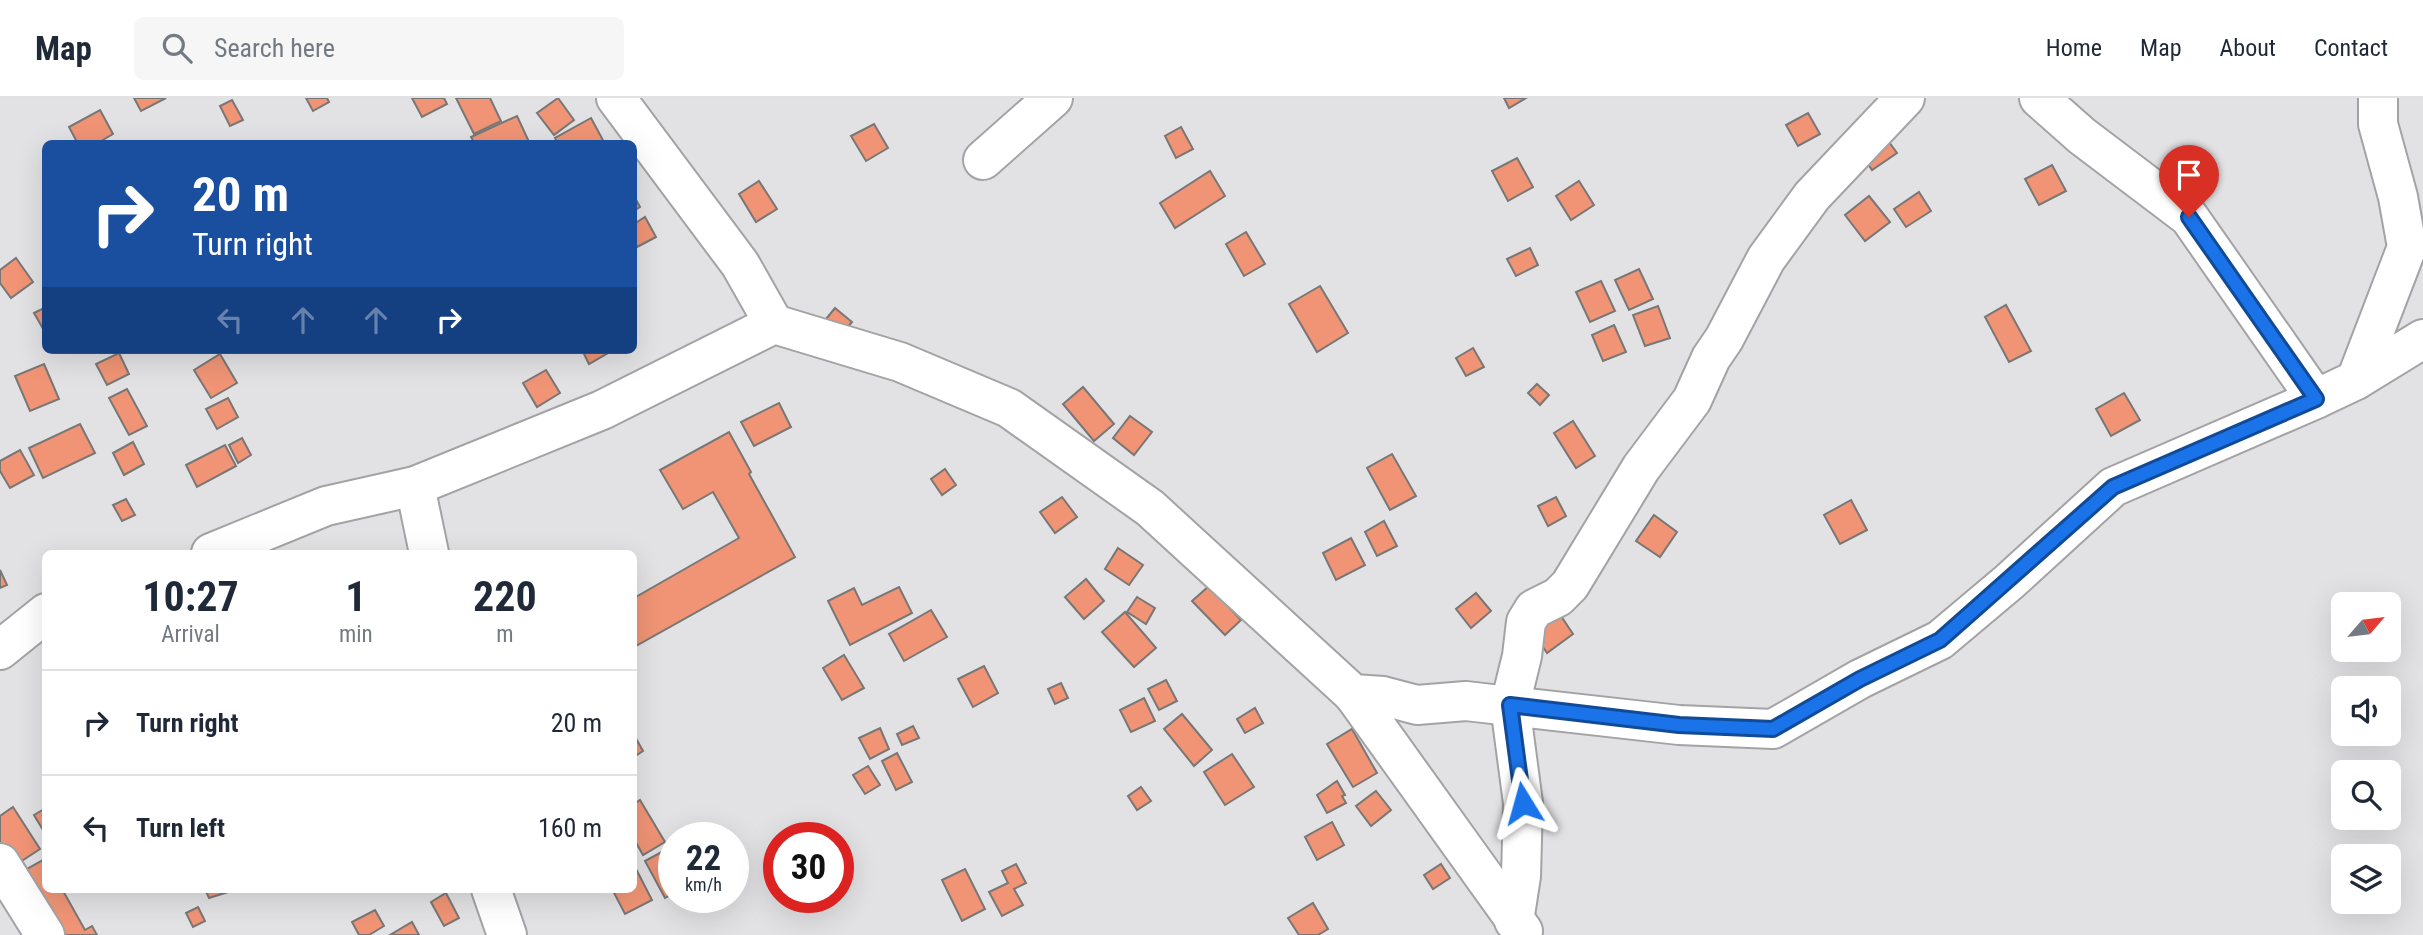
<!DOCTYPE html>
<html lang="en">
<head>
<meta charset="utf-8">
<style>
	body { margin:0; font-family:"Roboto Condensed",sans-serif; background:#f6f6f7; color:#1f2937; height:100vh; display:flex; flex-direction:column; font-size:26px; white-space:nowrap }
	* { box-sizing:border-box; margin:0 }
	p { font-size:23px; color:#747a83 }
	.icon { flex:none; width:38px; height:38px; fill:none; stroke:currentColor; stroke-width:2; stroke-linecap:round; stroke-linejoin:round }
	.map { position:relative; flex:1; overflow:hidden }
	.details { position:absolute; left:42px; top:452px; width:595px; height:343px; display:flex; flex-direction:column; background:#fff; border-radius:10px; box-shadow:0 7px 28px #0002 }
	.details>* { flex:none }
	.hud { position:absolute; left:42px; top:42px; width:595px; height:214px; border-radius:10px; box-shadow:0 7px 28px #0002; background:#1a4fa0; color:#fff; overflow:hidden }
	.needle { width:46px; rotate:62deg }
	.fabs { position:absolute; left:2331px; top:494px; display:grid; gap:14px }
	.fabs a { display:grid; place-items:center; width:70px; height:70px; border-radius:10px; background:#fff; box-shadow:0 7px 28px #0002; font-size:35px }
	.speed { position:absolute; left:658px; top:724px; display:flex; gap:14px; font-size:35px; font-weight:700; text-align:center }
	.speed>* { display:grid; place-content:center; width:91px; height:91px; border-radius:50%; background:#fff; box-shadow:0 7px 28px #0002; line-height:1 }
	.speed small { font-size:18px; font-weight:400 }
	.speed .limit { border:10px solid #d22; background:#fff; color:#111 }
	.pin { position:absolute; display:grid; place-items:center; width:60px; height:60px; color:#fff; margin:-72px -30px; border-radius:50% 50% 50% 0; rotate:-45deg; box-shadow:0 0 7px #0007 }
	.pin .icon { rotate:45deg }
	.me { position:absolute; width:77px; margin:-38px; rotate:352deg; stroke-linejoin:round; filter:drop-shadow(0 0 5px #0008) }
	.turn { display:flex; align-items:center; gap:24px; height:147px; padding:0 35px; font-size:32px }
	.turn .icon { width:91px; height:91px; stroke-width:2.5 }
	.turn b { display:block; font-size:49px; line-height:60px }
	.lanes { display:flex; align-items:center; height:66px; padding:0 35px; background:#0003; justify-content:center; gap:35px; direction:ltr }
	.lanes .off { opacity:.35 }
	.eta { display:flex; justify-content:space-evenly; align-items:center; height:119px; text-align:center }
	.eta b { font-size:42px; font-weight:700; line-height:49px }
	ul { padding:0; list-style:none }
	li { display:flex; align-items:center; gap:21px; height:105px; padding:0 35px; border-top:2px solid #e0e1e3 }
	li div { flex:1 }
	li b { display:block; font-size:26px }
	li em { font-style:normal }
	header { display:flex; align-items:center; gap:42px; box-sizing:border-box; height:98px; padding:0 35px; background:#fff; border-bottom:2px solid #e0e1e3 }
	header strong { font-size:33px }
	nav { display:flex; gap:38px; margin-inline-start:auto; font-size:24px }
	.search { width:490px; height:63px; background:#f6f6f7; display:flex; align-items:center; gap:18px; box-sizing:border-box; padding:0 24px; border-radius:10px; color:#747a83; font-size:26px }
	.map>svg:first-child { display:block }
	.building { fill:#f09475; stroke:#797776; stroke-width:2 }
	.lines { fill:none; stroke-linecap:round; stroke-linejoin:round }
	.minor-casing { stroke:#a3a3a5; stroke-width:42 }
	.minor { stroke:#fff; stroke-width:38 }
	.route-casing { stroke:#114b97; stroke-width:18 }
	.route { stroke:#1a73e8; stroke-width:12 }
</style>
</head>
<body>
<header>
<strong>Map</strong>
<div class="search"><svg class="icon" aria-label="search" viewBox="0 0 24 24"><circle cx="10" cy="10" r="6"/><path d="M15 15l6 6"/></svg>Search here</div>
<nav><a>Home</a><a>Map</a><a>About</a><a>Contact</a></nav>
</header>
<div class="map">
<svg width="2423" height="837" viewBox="0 0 2423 837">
	<rect width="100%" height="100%" fill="#e2e2e4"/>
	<!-- building -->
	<g class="building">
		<path d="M 134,0 L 166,0 L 141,13 Z"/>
		<path d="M 306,0 L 327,0 L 329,4 L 313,13 Z"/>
		<path d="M 412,0 L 444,0 L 447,6 L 422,19 Z"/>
		<path d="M 456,0 L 490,0 L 501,23 L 474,36 Z"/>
		<path d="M 558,0 L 574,22 L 554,37 L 537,15 Z"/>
		<path d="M 1504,0 L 1526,0 L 1509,10 Z"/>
		<path d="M 232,2 L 243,22 L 230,28 L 220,8 Z"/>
		<path d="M 100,12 L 113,36 L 96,46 L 78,46 L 69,29 Z"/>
		<path d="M 1808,15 L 1820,36 L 1798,48 L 1786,27 Z"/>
		<path d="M 517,18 L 530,46 L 475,46 L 471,39 Z"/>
		<path d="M 591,20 L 605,46 L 558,46 L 555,40 Z"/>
		<path d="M 874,26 L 888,50 L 866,63 L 851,38 Z"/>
		<path d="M 1181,29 L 1193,51 L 1176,60 L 1165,38 Z"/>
		<path d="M 1884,37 L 1897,55 L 1872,72 L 1859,53 Z"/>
		<path d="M 1517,60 L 1533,89 L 1508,103 L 1492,73 Z"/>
		<path d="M 2052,67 L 2066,93 L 2039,107 L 2025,81 Z"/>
		<path d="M 1210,73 L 1225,98 L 1175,130 L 1160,105 Z"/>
		<path d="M 759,83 L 777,111 L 756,124 L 739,96 Z"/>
		<path d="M 1579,83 L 1594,107 L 1571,122 L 1556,98 Z"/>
		<path d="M 1919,94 L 1931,113 L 1906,129 L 1894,111 Z"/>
		<path d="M 634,98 L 640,109 L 634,113 Z"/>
		<path d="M 1869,98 L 1890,124 L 1865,143 L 1845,117 Z"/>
		<path d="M 645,119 L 656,139 L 637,149 L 634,142 L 634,126 Z"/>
		<path d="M 1246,134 L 1265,166 L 1244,178 L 1226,146 Z"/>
		<path d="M 1530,150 L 1538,167 L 1516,178 L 1507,161 Z"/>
		<path d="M 16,160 L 33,184 L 11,200 L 0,185 L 0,172 Z"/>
		<path d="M 1639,171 L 1653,201 L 1629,212 L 1615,182 Z"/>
		<path d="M 1601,183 L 1615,213 L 1590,224 L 1576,194 Z"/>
		<path d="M 1320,188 L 1348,235 L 1317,254 L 1289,206 Z"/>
		<path d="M 2006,207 L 2031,253 L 2009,264 L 1985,219 Z"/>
		<path d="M 1658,208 L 1670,240 L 1645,248 L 1633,217 Z"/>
		<path d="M 46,209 L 46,236 L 34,215 Z"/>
		<path d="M 835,210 L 852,224 L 838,240 L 822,226 Z"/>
		<path d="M 1614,227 L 1626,254 L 1603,263 L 1592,237 Z"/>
		<path d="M 1473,250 L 1484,269 L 1466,278 L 1456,260 Z"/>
		<path d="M 582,252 L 607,252 L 608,255 L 589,266 Z"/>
		<path d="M 119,255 L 129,276 L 107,287 L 96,266 Z"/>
		<path d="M 220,256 L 237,285 L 211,300 L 194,272 Z"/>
		<path d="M 44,266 L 59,301 L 30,313 L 15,278 Z"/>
		<path d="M 546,272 L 560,295 L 537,309 L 523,285 Z"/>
		<path d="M 1537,286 L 1549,297 L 1540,307 L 1528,295 Z"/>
		<path d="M 1083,289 L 1114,326 L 1094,343 L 1063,306 Z"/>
		<path d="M 127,291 L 147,328 L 129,337 L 109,300 Z"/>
		<path d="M 2124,295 L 2140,322 L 2111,338 L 2096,311 Z"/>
		<path d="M 228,300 L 238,319 L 217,331 L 206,311 Z"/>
		<path d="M 779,305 L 791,329 L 754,348 L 741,324 Z"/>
		<path d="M 1130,318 L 1152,334 L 1134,357 L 1113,340 Z"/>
		<path d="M 1573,323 L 1595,358 L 1576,370 L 1554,335 Z"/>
		<path d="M 80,326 L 95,355 L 43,380 L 29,350 Z"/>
		<path d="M 729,334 L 751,374 L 749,376 L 795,459 L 634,549 L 634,500 L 739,440 L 713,394 L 683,411 L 660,372 Z"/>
		<path d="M 242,340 L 251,357 L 238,365 L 229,347 Z"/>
		<path d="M 133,344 L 144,366 L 124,377 L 113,355 Z"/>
		<path d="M 225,347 L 236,368 L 197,389 L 186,367 Z"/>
		<path d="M 20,352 L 34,377 L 10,390 L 0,373 L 0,363 Z"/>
		<path d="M 1392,356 L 1416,398 L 1390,412 L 1367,370 Z"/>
		<path d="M 945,371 L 956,387 L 942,397 L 931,381 Z"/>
		<path d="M 1062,399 L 1077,419 L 1055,435 L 1040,414 Z"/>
		<path d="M 1556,399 L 1566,418 L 1548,428 L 1538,408 Z"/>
		<path d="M 126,401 L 135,417 L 122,423 L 113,407 Z"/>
		<path d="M 1851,402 L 1867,432 L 1840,446 L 1824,417 Z"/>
		<path d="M 1654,417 L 1677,434 L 1660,459 L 1636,443 Z"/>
		<path d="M 1384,423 L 1397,448 L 1377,458 L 1365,434 Z"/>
		<path d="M 1351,440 L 1365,467 L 1336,482 L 1323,455 Z"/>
		<path d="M 1118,450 L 1143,467 L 1129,487 L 1105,471 Z"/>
		<path d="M 0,472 L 7,487 L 0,490 Z"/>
		<path d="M 1086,481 L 1104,503 L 1084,521 L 1065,499 Z"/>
		<path d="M 1209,488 L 1241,522 L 1225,537 L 1192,503 Z"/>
		<path d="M 899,489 L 912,515 L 850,547 L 828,503 L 854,490 L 862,507 Z"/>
		<path d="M 1476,495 L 1491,513 L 1471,530 L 1456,511 Z"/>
		<path d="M 1137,499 L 1155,510 L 1146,526 L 1127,514 Z"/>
		<path d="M 1555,509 L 1573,536 L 1547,555 L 1528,527 Z"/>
		<path d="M 931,512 L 947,539 L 904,563 L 889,536 Z"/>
		<path d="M 1125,514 L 1156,550 L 1134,569 L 1102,534 Z"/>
		<path d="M 844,557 L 864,590 L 842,602 L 823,570 Z"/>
		<path d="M 984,568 L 998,595 L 973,609 L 958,581 Z"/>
		<path d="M 1166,582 L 1177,603 L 1159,612 L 1148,591 Z"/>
		<path d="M 1061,585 L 1068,600 L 1055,606 L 1048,591 Z"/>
		<path d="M 1144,600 L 1155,623 L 1131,634 L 1120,612 Z"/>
		<path d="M 1255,610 L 1263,625 L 1245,635 L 1237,621 Z"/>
		<path d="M 1182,616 L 1212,652 L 1194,668 L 1164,631 Z"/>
		<path d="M 913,628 L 919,640 L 902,647 L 897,636 Z"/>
		<path d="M 880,630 L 889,651 L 870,661 L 859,640 Z"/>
		<path d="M 1352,631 L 1377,675 L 1353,689 L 1327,646 Z"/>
		<path d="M 634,637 L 643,653 L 634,659 Z"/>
		<path d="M 897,655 L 912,684 L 896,692 L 882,663 Z"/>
		<path d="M 1232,656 L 1254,689 L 1225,707 L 1204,674 Z"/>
		<path d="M 868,668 L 880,687 L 865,696 L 853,677 Z"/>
		<path d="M 1337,683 L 1345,697 L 1342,698 L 1346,705 L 1327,715 L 1317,697 Z"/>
		<path d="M 1141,689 L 1151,703 L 1137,712 L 1128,698 Z"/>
		<path d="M 1376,693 L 1391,712 L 1371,728 L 1356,708 Z"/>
		<path d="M 640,702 L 665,744 L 643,757 L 634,741 L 634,706 Z"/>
		<path d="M 13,709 L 40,751 L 14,768 L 0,745 L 0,718 Z"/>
		<path d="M 46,710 L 46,737 L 34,717 Z"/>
		<path d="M 1332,724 L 1344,747 L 1317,762 L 1305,739 Z"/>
		<path d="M 667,751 L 674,763 L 674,795 L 665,800 L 645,763 Z"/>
		<path d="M 45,761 L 46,791 L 62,791 L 85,832 L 92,828 L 97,837 L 64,837 L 27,771 Z"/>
		<path d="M 1016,766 L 1026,785 L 1014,791 L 1023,807 L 1002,818 L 989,794 L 1008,785 L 1002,773 Z"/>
		<path d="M 1441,766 L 1450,780 L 1433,791 L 1424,777 Z"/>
		<path d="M 634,767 L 652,802 L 625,816 L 612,791 L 634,791 Z"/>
		<path d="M 965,771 L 985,811 L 962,823 L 942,782 Z"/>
		<path d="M 205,791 L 227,791 L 228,794 L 209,800 Z"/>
		<path d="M 446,795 L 459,820 L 444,828 L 431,804 Z"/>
		<path d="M 1313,805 L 1328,831 L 1318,837 L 1299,837 L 1288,820 Z"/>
		<path d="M 198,809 L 205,823 L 193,829 L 186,815 Z"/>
		<path d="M 375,812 L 384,828 L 369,837 L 359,837 L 352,824 Z"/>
		<path d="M 412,824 L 419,837 L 390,837 Z"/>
	</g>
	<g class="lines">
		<defs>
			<g id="minor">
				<path d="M 616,0 L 740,166 L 774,226"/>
				<path d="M 2039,0 L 2082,38 L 2189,119 L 2316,301"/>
				<path d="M 983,62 L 1053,0"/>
				<path d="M 2356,282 L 2407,149 L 2398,99 L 2378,26 L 2378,0"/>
				<path d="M 415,388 L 429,455"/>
				<path d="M 211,455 L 326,408 L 415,388 L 602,312 L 774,226 L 900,264 L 1009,310 L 1150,410 L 1353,596 L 1383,598 L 1417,607 L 1466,603 L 1679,627 L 1773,631 L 1860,581 L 1940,542 L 2009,484 L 2113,389 L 2316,301 L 2356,282 L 2423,241"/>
				<path d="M 0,552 L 46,515"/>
				<path d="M 1353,596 L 1523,833"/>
				<path d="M 0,765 L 45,837"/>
				<path d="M 491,791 L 507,837"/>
				<path d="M 1514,823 L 1521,778 L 1523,705 L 1510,607 L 1522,558 L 1526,524 L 1534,511 L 1558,499 L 1570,487 L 1641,370 L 1692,302 L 1711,260 L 1724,241 L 1766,161 L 1812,98 L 1905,0"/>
			</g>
		</defs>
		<!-- minor casing -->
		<use href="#minor" class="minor-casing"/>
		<!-- minor -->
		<use href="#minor" class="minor"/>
	</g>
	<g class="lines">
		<defs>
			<path id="route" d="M 1523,705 L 1510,607 L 1679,627 L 1773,631 L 1860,581 L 1940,542 L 2113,389 L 2316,301 L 2189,119"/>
		</defs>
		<!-- route casing -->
		<use href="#route" class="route-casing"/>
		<!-- route -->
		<use href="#route" class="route"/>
	</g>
</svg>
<div class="fabs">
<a><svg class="needle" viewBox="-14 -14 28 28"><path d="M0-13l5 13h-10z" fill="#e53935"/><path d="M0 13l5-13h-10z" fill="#747a83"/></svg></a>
<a><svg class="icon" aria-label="sound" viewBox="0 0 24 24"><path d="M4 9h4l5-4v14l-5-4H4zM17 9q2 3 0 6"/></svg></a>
<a><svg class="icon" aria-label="search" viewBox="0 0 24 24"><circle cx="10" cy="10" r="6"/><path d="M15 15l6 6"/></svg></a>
<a><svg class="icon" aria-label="layers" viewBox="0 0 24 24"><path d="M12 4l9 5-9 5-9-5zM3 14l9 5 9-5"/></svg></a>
</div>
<div class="speed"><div>22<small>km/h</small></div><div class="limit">30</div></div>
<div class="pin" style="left:2189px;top:119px;background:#d93025"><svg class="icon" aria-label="arrive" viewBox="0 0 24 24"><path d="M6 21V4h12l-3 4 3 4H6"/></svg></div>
<svg class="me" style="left:1523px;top:705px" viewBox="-20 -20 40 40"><path d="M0-17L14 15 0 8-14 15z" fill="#1a73e8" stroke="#fff" stroke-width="4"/></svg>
<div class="hud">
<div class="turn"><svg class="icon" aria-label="right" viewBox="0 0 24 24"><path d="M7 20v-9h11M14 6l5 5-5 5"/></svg><div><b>20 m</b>Turn right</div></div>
<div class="lanes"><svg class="icon off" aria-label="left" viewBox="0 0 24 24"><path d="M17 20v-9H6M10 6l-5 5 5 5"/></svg><svg class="icon off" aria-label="ahead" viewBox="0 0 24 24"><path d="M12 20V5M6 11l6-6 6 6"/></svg><svg class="icon off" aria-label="ahead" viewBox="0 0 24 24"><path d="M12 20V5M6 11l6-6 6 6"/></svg><svg class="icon" aria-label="right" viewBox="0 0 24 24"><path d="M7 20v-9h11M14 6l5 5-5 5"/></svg></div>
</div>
<section class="details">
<div class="eta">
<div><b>10:27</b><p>Arrival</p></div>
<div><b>1</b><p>min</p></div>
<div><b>220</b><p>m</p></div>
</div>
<ul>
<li><svg class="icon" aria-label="right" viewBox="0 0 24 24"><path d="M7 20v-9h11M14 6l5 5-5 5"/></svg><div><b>Turn right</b></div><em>20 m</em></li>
<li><svg class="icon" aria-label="left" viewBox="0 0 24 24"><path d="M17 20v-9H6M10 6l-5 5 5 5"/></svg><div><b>Turn left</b></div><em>160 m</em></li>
</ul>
</section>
</div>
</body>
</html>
